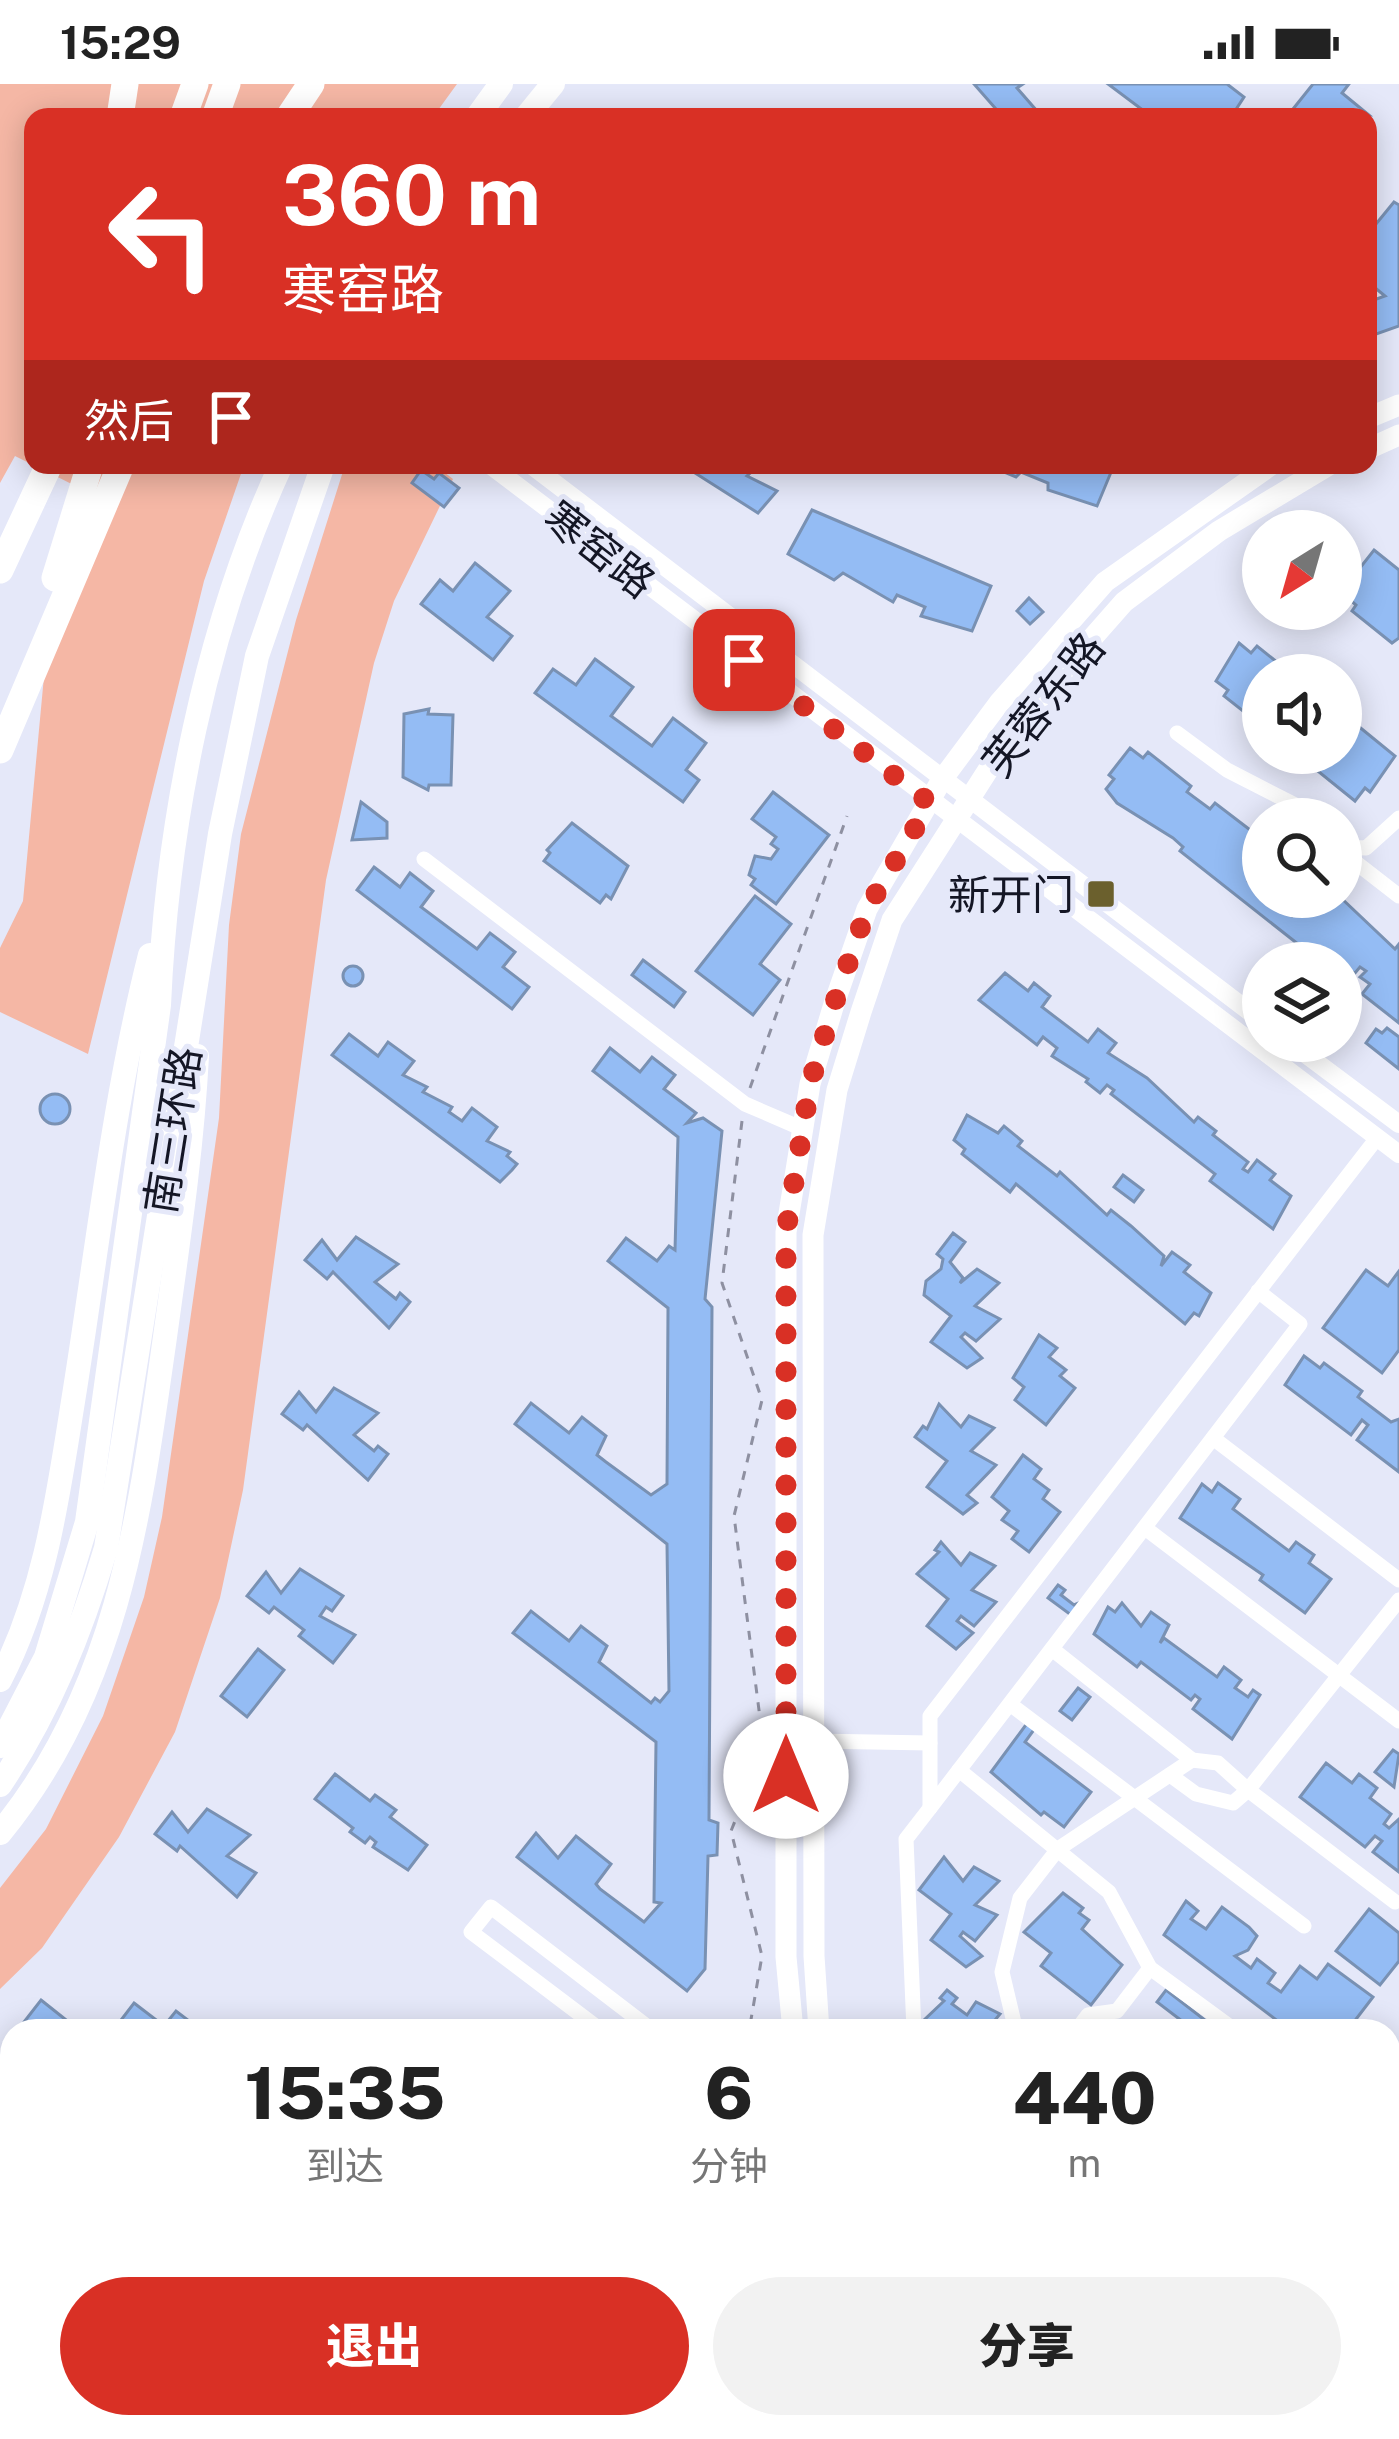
<!DOCTYPE html>
<html lang="zh">
<head>
<meta charset="utf-8">
<style>
	body { margin:0; font-family:"Public Sans","Noto Sans SC",sans-serif; background:#f2f2f2; color:#222; height:100vh; display:flex; flex-direction:column; font-size:45px; white-space:nowrap }
	* { box-sizing:border-box; margin:0 }
	p { font-size:39px; color:#767676 }
	.icon { flex:none; width:66px; height:66px; fill:none; stroke:currentColor; stroke-width:2; stroke-linecap:round; stroke-linejoin:round }
	.map { position:relative; flex:1; overflow:hidden }
	.side { position:absolute; left:0px; top:1935px; width:1401px; height:420px; display:flex; flex-direction:column; background:#fff; border-radius:36px 36px 0 0; box-shadow:0 6px 30px #0003 }
	.side>* { flex:none }
	.hud { position:absolute; left:24px; top:24px; width:1353px; height:366px; border-radius:24px; box-shadow:0 6px 30px #0003; background:#d93025; color:#fff; overflow:hidden }
	.needle { width:78px; rotate:217deg }
	.tools { position:absolute; left:1242px; top:426px; display:grid; gap:24px }
	.tools a { display:grid; place-items:center; width:120px; height:120px; border-radius:50%; background:#fff; box-shadow:0 6px 30px #0003; font-size:60px }
	.pin { position:absolute; display:grid; place-items:center; width:102px; height:102px; color:#fff; margin:-51px; border-radius:24px; box-shadow:0 6px 18px #0006 }
	.me { position:absolute; width:132px; margin:-66px; rotate:0deg; stroke-linejoin:round; filter:drop-shadow(0 0 9px #0008) }
	.turn { display:flex; align-items:center; gap:42px; height:252px; padding:0 60px; font-size:54px }
	.turn .icon { width:156px; height:156px; stroke-width:2.5 }
	.turn b { display:block; font-size:84px; line-height:102px }
	.then { display:flex; align-items:center; height:114px; padding:0 60px; background:#0003; gap:24px; font-size:45px }
	.eta { display:flex; justify-content:space-evenly; align-items:center; height:204px; text-align:center }
	.eta b { font-size:72px; font-weight:800; line-height:84px }
	.action { display:flex; gap:24px; margin-top:auto; padding:24px 60px }
	.action a { flex:1; height:138px; border-radius:72px; background:#d93025; color:#fff; font-size:48px; font-weight:800; line-height:138px; text-align:center }
	.action a+a { background:#f2f2f2; color:#222 }
	.status { display:flex; justify-content:space-between; align-items:center; height:84px; padding:0 60px; background:#fff; direction:ltr }
	.status svg { height:33px; fill:currentColor }
	.map>svg:first-child { display:block }
	.green { fill:#f5b7a5 }
	.building { fill:#94bcf4; stroke:#7991b3; stroke-width:3 }
	.lines { fill:none; stroke-linecap:round; stroke-linejoin:round }
	.path { stroke:#8e90a1; stroke-width:3; stroke-dasharray:9 9; stroke-linecap:butt }
	.service { stroke:#fff; stroke-width:8 }
	.minor { stroke:#fff; stroke-width:15 }
	.tertiary { stroke:#fff; stroke-width:18 }
	.secondary { stroke:#fff; stroke-width:21 }
	.trunk { stroke:#fff; stroke-width:24 }
	.motorway { stroke:#fff; stroke-width:27 }
	.route { stroke:#d93025; stroke-width:21; stroke-dasharray:0 37.8 }
	.poi-dot { fill:#6b602d; stroke:#e5e8f9; stroke-width:4.5 }
	.labels { text-anchor:middle; dominant-baseline:central; stroke-width:10; stroke-linejoin:round; paint-order:stroke }
	.street-label { font-size:42px; fill:#141625; stroke:#e5e8f9 }
	.poi-label { font-size:42px; fill:#141625; stroke:#e5e8f9; text-anchor:end }
</style>
</head>
<body>
<div class="status"><b>15:29</b><svg viewBox="0 0 49 12"><path d="M0 12V9h3v3zM5 12V6h3v6zM10 12V3h3v9zM15 12V0h3v12zM26 1h20v11H26zM47 4h2v5h-2z"/></svg></div>
<div class="map">
<svg width="1399" height="2355" viewBox="0 0 1399 2355">
	<rect width="100%" height="100%" fill="#e5e8f9"/>
	<!-- green -->
	<g class="green">
		<path d="M 0,0 L 457,0 L 433,33 L 33,33 L 33,381 L 15,372 L 0,399 Z"/>
		<path d="M 34,381 L 244,381 L 204,497 L 88,970 L 0,928 L 0,864 L 23,817 L 46,571 L 115,422 Z"/>
		<path d="M 345,381 L 435,381 L 453,395 L 394,517 L 374,579 L 326,796 L 243,1406 L 220,1514 L 175,1648 L 119,1753 L 42,1864 L 0,1905 L 0,1804 L 46,1745 L 103,1632 L 144,1513 L 162,1433 L 219,1034 L 229,841 L 241,750 L 296,536 Z"/>
	</g>
	<!-- building -->
	<g class="building">
		<path d="M 974,0 L 1023,0 L 1017,4 L 1037,27 L 1031,33 L 1003,33 Z"/>
		<path d="M 1108,0 L 1227,0 L 1244,13 L 1231,33 L 1152,33 Z"/>
		<path d="M 1313,0 L 1349,0 L 1342,9 L 1369,31 L 1293,33 L 1289,30 Z"/>
		<path d="M 1394,118 L 1399,121 L 1399,242 L 1368,253 L 1368,218 L 1385,212 L 1368,198 L 1368,135 L 1376,140 Z"/>
		<path d="M 759,381 L 747,392 L 777,407 L 758,429 L 684,382 Z"/>
		<path d="M 1114,381 L 1097,422 L 1048,406 L 1048,399 L 1021,388 L 1016,393 L 990,382 Z"/>
		<path d="M 421,386 L 434,395 L 439,389 L 459,404 L 444,423 L 412,399 Z"/>
		<path d="M 812,426 L 991,502 L 972,547 L 921,532 L 925,523 L 897,511 L 893,518 L 843,489 L 834,496 L 788,470 Z"/>
		<path d="M 1374,466 L 1399,486 L 1399,554 L 1392,559 L 1352,527 L 1356,521 L 1341,508 Z"/>
		<path d="M 475,479 L 510,507 L 487,533 L 512,552 L 493,576 L 421,520 L 440,496 L 453,507 Z"/>
		<path d="M 1029,514 L 1043,528 L 1030,540 L 1017,527 Z"/>
		<path d="M 1239,559 L 1251,569 L 1257,562 L 1293,591 L 1263,591 L 1262,642 L 1224,612 L 1228,606 L 1216,597 Z"/>
		<path d="M 595,575 L 633,603 L 611,632 L 652,662 L 673,634 L 706,659 L 686,686 L 699,696 L 683,718 L 535,609 L 553,585 L 576,601 Z"/>
		<path d="M 429,625 L 428,630 L 453,631 L 451,701 L 429,701 L 428,706 L 403,693 L 404,630 Z"/>
		<path d="M 1341,628 L 1395,672 L 1370,708 L 1365,704 L 1355,717 L 1298,671 L 1341,669 Z"/>
		<path d="M 1130,664 L 1143,674 L 1148,668 L 1191,702 L 1187,708 L 1210,725 L 1215,719 L 1258,752 L 1254,756 L 1263,763 L 1263,776 L 1248,797 L 1263,813 L 1292,832 L 1308,813 L 1340,813 L 1395,865 L 1399,860 L 1399,939 L 1362,910 L 1370,900 L 1360,893 L 1366,887 L 1360,883 L 1355,889 L 1341,884 L 1341,879 L 1322,879 L 1180,767 L 1183,763 L 1173,754 L 1117,719 L 1106,705 L 1114,695 L 1109,691 Z"/>
		<path d="M 773,708 L 829,751 L 776,820 L 751,801 L 755,795 L 749,791 L 755,772 L 771,775 L 778,765 L 771,760 L 776,753 L 752,735 Z"/>
		<path d="M 361,718 L 387,738 L 387,754 L 352,756 Z"/>
		<path d="M 572,739 L 628,782 L 611,815 L 606,811 L 600,819 L 544,777 L 550,769 L 547,766 Z"/>
		<path d="M 374,783 L 400,803 L 410,789 L 433,807 L 421,823 L 477,865 L 490,849 L 515,868 L 503,883 L 529,903 L 512,925 L 357,806 Z"/>
		<path d="M 755,812 L 791,840 L 760,880 L 780,896 L 753,931 L 696,887 Z"/>
		<path d="M 643,876 L 685,908 L 674,923 L 632,891 Z"/>
		<circle cx="353" cy="892" r="10"/>
		<path d="M 1005,889 L 1028,907 L 1034,899 L 1050,912 L 1042,923 L 1088,958 L 1098,945 L 1116,959 L 1108,969 L 1147,994 L 1194,1038 L 1198,1033 L 1216,1047 L 1213,1051 L 1248,1078 L 1243,1085 L 1248,1088 L 1257,1076 L 1275,1090 L 1270,1096 L 1291,1112 L 1273,1145 L 1210,1097 L 1215,1090 L 1111,1010 L 1114,1006 L 1107,1001 L 1100,1009 L 1086,998 L 1088,995 L 1052,972 L 1057,964 L 1043,953 L 1037,961 L 979,916 Z"/>
		<path d="M 1387,944 L 1399,953 L 1399,985 L 1366,959 L 1376,945 L 1382,949 Z"/>
		<path d="M 349,950 L 378,972 L 388,958 L 414,977 L 403,991 L 427,1003 L 423,1008 L 452,1023 L 449,1028 L 462,1037 L 472,1024 L 497,1043 L 487,1057 L 510,1068 L 507,1072 L 517,1080 L 512,1086 L 500,1098 L 332,971 Z"/>
		<path d="M 610,964 L 640,988 L 652,973 L 675,991 L 664,1005 L 696,1029 L 687,1039 L 703,1034 L 722,1047 L 705,1215 L 712,1223 L 709,1736 L 718,1739 L 717,1771 L 708,1772 L 705,1885 L 687,1907 L 517,1773 L 536,1749 L 558,1774 L 576,1752 L 611,1780 L 596,1800 L 600,1805 L 644,1838 L 661,1819 L 654,1818 L 656,1658 L 513,1549 L 531,1527 L 569,1557 L 581,1542 L 607,1562 L 599,1578 L 651,1619 L 655,1614 L 660,1618 L 669,1607 L 667,1460 L 515,1340 L 531,1319 L 569,1349 L 582,1333 L 606,1352 L 597,1371 L 606,1378 L 651,1411 L 667,1400 L 668,1224 L 608,1177 L 626,1154 L 657,1177 L 669,1162 L 675,1166 L 678,1053 L 593,987 Z"/>
		<circle cx="55" cy="1025" r="15"/>
		<path d="M 967,1031 L 998,1049 L 1004,1042 L 1022,1057 L 1018,1062 L 1057,1092 L 1060,1088 L 1107,1131 L 1111,1126 L 1131,1142 L 1164,1172 L 1161,1182 L 1172,1168 L 1190,1181 L 1184,1188 L 1211,1209 L 1199,1232 L 1194,1229 L 1185,1240 L 1016,1100 L 1010,1108 L 962,1070 L 965,1065 L 954,1056 Z"/>
		<path d="M 1123,1091 L 1143,1106 L 1134,1118 L 1114,1103 Z"/>
		<path d="M 953,1149 L 965,1158 L 950,1178 L 963,1194 L 960,1199 L 977,1185 L 999,1199 L 975,1222 L 1000,1235 L 976,1257 L 965,1249 L 961,1253 L 982,1274 L 967,1284 L 931,1258 L 951,1232 L 924,1211 L 926,1197 L 941,1185 L 943,1175 L 937,1170 Z"/>
		<path d="M 356,1153 L 398,1180 L 375,1198 L 396,1215 L 400,1209 L 410,1218 L 389,1244 L 333,1188 L 327,1195 L 305,1176 L 322,1156 L 337,1176 Z"/>
		<path d="M 1366,1186 L 1388,1202 L 1399,1187 L 1399,1266 L 1382,1289 L 1323,1244 Z"/>
		<path d="M 1039,1251 L 1057,1264 L 1049,1273 L 1066,1286 L 1060,1292 L 1075,1304 L 1046,1341 L 1015,1316 L 1024,1303 L 1013,1294 Z"/>
		<path d="M 1304,1272 L 1320,1284 L 1324,1279 L 1362,1307 L 1358,1313 L 1391,1338 L 1399,1335 L 1399,1388 L 1357,1356 L 1368,1341 L 1362,1336 L 1351,1351 L 1285,1301 Z"/>
		<path d="M 334,1304 L 378,1329 L 354,1351 L 374,1367 L 378,1362 L 388,1370 L 368,1396 L 307,1341 L 303,1346 L 282,1330 L 299,1308 L 316,1328 Z"/>
		<path d="M 939,1320 L 961,1343 L 969,1332 L 994,1344 L 971,1367 L 996,1381 L 967,1411 L 977,1419 L 963,1430 L 927,1403 L 947,1377 L 915,1353 L 923,1342 L 927,1345 Z"/>
		<path d="M 1023,1371 L 1041,1385 L 1034,1395 L 1049,1406 L 1043,1415 L 1060,1428 L 1029,1468 L 1012,1455 L 1018,1447 L 1002,1436 L 1009,1427 L 992,1413 Z"/>
		<path d="M 1218,1399 L 1240,1415 L 1233,1425 L 1289,1467 L 1296,1458 L 1314,1471 L 1309,1479 L 1331,1495 L 1305,1529 L 1260,1496 L 1263,1491 L 1180,1434 L 1202,1400 L 1212,1408 Z"/>
		<path d="M 941,1458 L 961,1481 L 970,1469 L 995,1482 L 972,1506 L 996,1518 L 974,1542 L 961,1532 L 957,1537 L 973,1549 L 956,1565 L 927,1542 L 948,1515 L 917,1490 L 939,1468 L 935,1466 Z"/>
		<path d="M 300,1485 L 343,1512 L 332,1527 L 326,1523 L 320,1532 L 355,1551 L 333,1579 L 299,1552 L 304,1546 L 274,1523 L 269,1529 L 247,1512 L 266,1488 L 281,1509 Z"/>
		<path d="M 1058,1501 L 1065,1506 L 1061,1511 L 1074,1521 L 1081,1518 L 1071,1531 L 1048,1514 Z"/>
		<path d="M 1122,1519 L 1141,1542 L 1151,1528 L 1169,1541 L 1160,1559 L 1164,1554 L 1217,1593 L 1224,1583 L 1241,1596 L 1235,1604 L 1248,1613 L 1253,1606 L 1260,1611 L 1232,1655 L 1193,1625 L 1200,1615 L 1195,1611 L 1191,1616 L 1141,1578 L 1137,1583 L 1094,1550 L 1108,1523 L 1115,1528 Z"/>
		<path d="M 258,1565 L 284,1586 L 247,1633 L 221,1612 Z"/>
		<path d="M 1078,1604 L 1090,1613 L 1072,1636 L 1060,1627 Z"/>
		<path d="M 1028,1638 L 1036,1643 L 1025,1658 L 1091,1708 L 1064,1743 L 1044,1728 L 1041,1731 L 991,1688 Z"/>
		<path d="M 1393,1666 L 1399,1670 L 1394,1703 L 1375,1688 Z"/>
		<path d="M 1326,1679 L 1352,1699 L 1359,1690 L 1377,1704 L 1370,1714 L 1391,1730 L 1384,1740 L 1389,1744 L 1399,1735 L 1399,1788 L 1373,1768 L 1382,1757 L 1375,1752 L 1365,1763 L 1300,1713 Z"/>
		<path d="M 335,1690 L 370,1717 L 375,1711 L 396,1726 L 390,1733 L 427,1761 L 408,1786 L 373,1763 L 376,1758 L 370,1753 L 365,1759 L 350,1748 L 353,1744 L 315,1715 Z"/>
		<path d="M 207,1725 L 250,1751 L 227,1772 L 256,1789 L 237,1813 L 180,1762 L 177,1767 L 155,1750 L 172,1728 L 188,1748 Z"/>
		<path d="M 944,1773 L 963,1797 L 974,1783 L 999,1797 L 975,1821 L 997,1831 L 975,1857 L 963,1848 L 960,1852 L 982,1872 L 966,1883 L 931,1856 L 951,1830 L 919,1806 Z"/>
		<path d="M 1063,1809 L 1083,1824 L 1079,1829 L 1089,1836 L 1082,1845 L 1122,1881 L 1091,1921 L 1041,1882 L 1051,1869 L 1024,1848 Z"/>
		<path d="M 1186,1817 L 1198,1827 L 1191,1835 L 1206,1845 L 1222,1823 L 1249,1843 L 1257,1852 L 1248,1866 L 1235,1872 L 1251,1884 L 1257,1875 L 1275,1889 L 1268,1899 L 1281,1908 L 1300,1882 L 1317,1895 L 1328,1880 L 1373,1913 L 1347,1947 L 1272,1947 L 1279,1938 L 1164,1851 Z"/>
		<path d="M 1369,1825 L 1399,1849 L 1399,1877 L 1380,1901 L 1336,1867 Z"/>
		<path d="M 947,1906 L 957,1914 L 952,1920 L 967,1931 L 976,1918 L 1000,1930 L 986,1947 L 931,1947 L 921,1939 L 944,1917 L 940,1914 Z"/>
		<path d="M 1166,1906 L 1219,1947 L 1195,1947 L 1157,1918 Z"/>
		<path d="M 41,1916 L 80,1947 L 17,1947 Z"/>
		<path d="M 134,1919 L 164,1942 L 176,1927 L 201,1946 L 127,1947 L 118,1940 Z"/>
		<path d="M 1389,2239 L 1395,2244 L 1399,2239 L 1399,2300 L 1389,2293 Z"/>
		<path d="M 70,2343 L 291,2343 L 306,2355 L 49,2355 Z"/>
		<path d="M 988,2343 L 1052,2343 L 1040,2355 L 991,2355 Z"/>
	</g>
	<g class="lines">
		<!-- path -->
		<g class="path">
			<path d="M 750,1004 L 847,732"/>
			<path d="M 742,1037 L 722,1199 L 762,1316 L 734,1432 L 764,1665 L 731,1747 L 762,1872 L 749,1947"/>
			<path d="M 0,2290 L 12,2283"/>
		</g>
		<!-- service -->
		<path class="service" d="M 1067,2350 L 1072,2343"/>
		<!-- minor -->
		<g class="minor">
			<path d="M 1177,649 L 1227,686 L 1297,722 L 1304,735"/>
			<path d="M 1341,763 L 1366,764 L 1399,734"/>
			<path d="M 1341,767 L 1399,812"/>
			<path d="M 424,775 L 745,1020 L 803,1045"/>
			<path d="M 1258,1207 L 1300,1240 L 930,1724 L 930,1632 L 1377,1054"/>
			<path d="M 1213,1354 L 1399,1496"/>
			<path d="M 1145,1444 L 1399,1637"/>
			<path d="M 1010,1620 L 1304,1842"/>
			<path d="M 814,1657 L 930,1659"/>
			<path d="M 1192,1676 L 1218,1679 L 1248,1706 L 1399,1516"/>
			<path d="M 959,1686 L 1109,1808 L 1150,1884 L 1236,1947"/>
			<path d="M 1170,1691 L 1196,1710 L 1233,1719 L 1248,1706 L 1395,1818"/>
			<path d="M 602,1947 L 471,1848 L 491,1823 L 653,1947"/>
			<path d="M 914,1947 L 906,1755 L 930,1724"/>
			<path d="M 1016,1947 L 1002,1888 L 1020,1814 L 1058,1765 L 1192,1676 L 1052,1565"/>
			<path d="M 1076,1947 L 1088,1931 L 1117,1927 L 1150,1884"/>
			<path d="M 483,2355 L 493,2343"/>
		</g>
		<!-- tertiary -->
		<g class="tertiary">
			<path d="M 490,381 L 1399,1070"/>
			<path d="M 531,381 L 1263,938"/>
			<path d="M 1288,957 L 1399,1040"/>
			<path d="M 1389,2025 L 1399,2011"/>
			<path d="M 1144,2355 L 1153,2343"/>
		</g>
		<!-- secondary -->
		<g class="secondary">
			<path d="M 1368,334 L 1399,321"/>
			<path d="M 1368,365 L 1399,351"/>
			<path d="M 793,1947 L 786,1873 L 786,1148 L 810,1000 L 834,920 L 867,825 L 941,697 L 999,619 L 1105,498 L 1271,381"/>
			<path d="M 819,1947 L 814,1872 L 813,1151 L 837,1006 L 861,928 L 892,836 L 1020,636 L 1124,518 L 1219,447 L 1329,381"/>
			<path d="M 0,2110 L 12,2112"/>
			<path d="M 0,2153 L 12,2154"/>
			<path d="M 0,2322 L 12,2315"/>
			<path d="M 440,2343 L 456,2355"/>
			<path d="M 511,2343 L 527,2355"/>
			<path d="M 878,2343 L 880,2355"/>
			<path d="M 898,2343 L 901,2355"/>
			<path d="M 688,2355 L 711,2343"/>
		</g>
		<!-- trunk -->
		<g class="trunk">
			<path d="M 477,33 L 501,0"/>
			<path d="M 526,33 L 553,0"/>
			<path d="M 0,1596 C 47,1505 59,1404 75,1305 C 98,1160 114,1013 150,871"/>
			<path d="M 0,1662 L 46,1573 L 87,1438 L 159,921 C 167,740 205,546 281,381"/>
			<path d="M 0,1701 C 49,1628 81,1548 106,1464 L 220,750 L 257,572 L 323,381"/>
			<path d="M 0,1749 C 118,1606 140,1430 165,1253 C 178,1159 192,1067 197,972"/>
		</g>
		<!-- motorway -->
		<g class="motorway">
			<path d="M 120,33 L 125,0"/>
			<path d="M 183,33 L 195,0"/>
			<path d="M 215,33 L 227,0"/>
			<path d="M 289,33 L 311,0"/>
			<path d="M 0,486 L 49,381"/>
			<path d="M 55,494 L 90,381"/>
			<path d="M 0,666 L 121,381"/>
		</g>
	</g>
	<g class="lines">
		<!-- route -->
		<path class="route" d="M 744,576 L 930,719 L 867,825 L 834,920 L 810,1000 L 786,1148 L 786,1692"/>
	</g>
	<!-- markers -->
	<rect class="poi-dot" x="1086" y="795" width="30" height="30" rx="6"/>
	<g class="labels">
		<!-- street labels -->
		<g class="street-label">
			<text transform="translate(600 465) rotate(38)">寒窑路</text>
			<text transform="translate(1043 620) rotate(-52)">芙蓉东路</text>
			<text transform="translate(172 1046) rotate(-81)">南三环路</text>
		</g>
		<!-- poi labels -->
		<g class="poi-label">
			<text x="1074" y="810">新开门</text>
		</g>
	</g>
</svg>
<div class="tools">
<a><svg class="needle" viewBox="-14 -14 28 28"><path d="M0-13l5 13h-10z" fill="#e53935"/><path d="M0 13l5-13h-10z" fill="#767676"/></svg></a>
<a><svg class="icon" aria-label="sound" viewBox="0 0 24 24"><path d="M4 9h4l5-4v14l-5-4H4zM17 9q2 3 0 6"/></svg></a>
<a><svg class="icon" aria-label="search" viewBox="0 0 24 24"><circle cx="10" cy="10" r="6"/><path d="M15 15l6 6"/></svg></a>
<a><svg class="icon" aria-label="layers" viewBox="0 0 24 24"><path d="M12 4l9 5-9 5-9-5zM3 14l9 5 9-5"/></svg></a>
</div>
<div class="pin" style="left:744px;top:576px;background:#d93025"><svg class="icon" aria-label="arrive" viewBox="0 0 24 24"><path d="M6 21V4h12l-3 4 3 4H6"/></svg></div>
<svg class="me" style="left:786px;top:1692px" viewBox="-20 -20 40 40"><circle r="19" fill="#fff"/><path d="M0-13L10 11 0 6-10 11z" fill="#d93025"/></svg>
<div class="hud">
<div class="turn"><svg class="icon" aria-label="left" viewBox="0 0 24 24"><path d="M17 20v-9H6M10 6l-5 5 5 5"/></svg><div><b>360 m</b>寒窑路</div></div>
<div class="then">然后<svg class="icon" aria-label="arrive" viewBox="0 0 24 24"><path d="M6 21V4h12l-3 4 3 4H6"/></svg></div>
</div>
<section class="side">
<div class="eta">
<div><b>15:35</b><p>到达</p></div>
<div><b>6</b><p>分钟</p></div>
<div><b>440</b><p>m</p></div>
</div>
<div class="action"><a>退出</a><a>分享</a></div>
</section>
</div>
</body>
</html>
